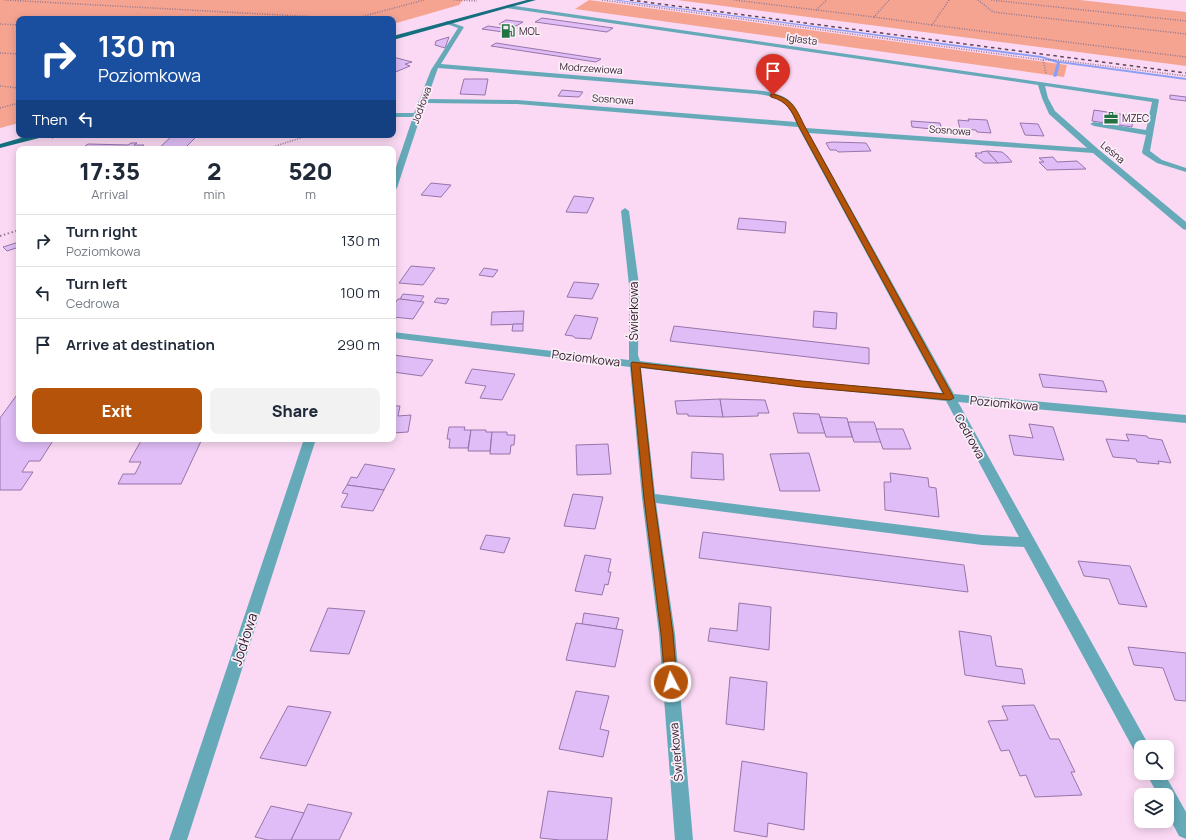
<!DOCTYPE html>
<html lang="en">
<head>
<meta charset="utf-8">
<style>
	body { margin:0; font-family:Manrope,sans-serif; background:#f2f2f3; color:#1f2937; height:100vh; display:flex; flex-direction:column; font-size:15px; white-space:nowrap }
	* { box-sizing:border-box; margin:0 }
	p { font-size:13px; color:#747a83 }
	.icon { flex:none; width:22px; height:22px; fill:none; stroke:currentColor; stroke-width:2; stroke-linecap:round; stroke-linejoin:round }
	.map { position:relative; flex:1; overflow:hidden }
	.drawer { position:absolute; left:16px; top:146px; width:380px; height:296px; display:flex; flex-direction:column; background:#fff; border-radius:8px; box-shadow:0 2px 10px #0003 }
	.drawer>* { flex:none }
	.banner { position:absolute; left:16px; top:16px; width:380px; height:122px; border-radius:8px; box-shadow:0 2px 10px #0003; background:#1a4fa0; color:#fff; overflow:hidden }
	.buttons { position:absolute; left:1134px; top:740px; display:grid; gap:8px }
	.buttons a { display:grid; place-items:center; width:40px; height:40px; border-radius:8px; background:#fff; box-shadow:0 2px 10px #0003; font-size:20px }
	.pin { position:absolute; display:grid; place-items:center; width:34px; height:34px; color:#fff; margin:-41px -17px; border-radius:50% 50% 50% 0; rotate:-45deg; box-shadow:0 0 4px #0007 }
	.pin .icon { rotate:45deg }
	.me { position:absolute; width:44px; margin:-22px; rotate:355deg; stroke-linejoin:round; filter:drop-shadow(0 0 3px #0008) }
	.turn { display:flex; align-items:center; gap:14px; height:84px; padding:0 16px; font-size:18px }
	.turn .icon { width:52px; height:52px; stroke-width:2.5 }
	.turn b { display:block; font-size:28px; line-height:34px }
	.then { display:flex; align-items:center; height:38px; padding:0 16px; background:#0003; gap:8px; font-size:15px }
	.eta { display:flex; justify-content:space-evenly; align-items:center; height:68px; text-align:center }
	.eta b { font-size:24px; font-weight:800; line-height:28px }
	.cta { display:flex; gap:8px; margin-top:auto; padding:8px 16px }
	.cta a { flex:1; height:46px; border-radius:8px; background:#b45309; color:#fff; font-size:16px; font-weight:800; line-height:46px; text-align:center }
	.cta a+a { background:#f2f2f3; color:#1f2937 }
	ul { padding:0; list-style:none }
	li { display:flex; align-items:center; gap:12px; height:52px; padding:0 16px; border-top:1px solid #e0e1e3 }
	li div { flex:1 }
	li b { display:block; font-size:15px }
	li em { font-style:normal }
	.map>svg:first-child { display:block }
	.green { fill:#f6a492 }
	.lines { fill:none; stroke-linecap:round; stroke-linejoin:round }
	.stream { fill:#8a9ff5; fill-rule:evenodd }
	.building { fill:#e0bdf6; stroke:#9675a9 }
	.path-far1 { stroke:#94798f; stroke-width:1.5; stroke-dasharray:1 1.5; stroke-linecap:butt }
	.path { stroke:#94798f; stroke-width:2; stroke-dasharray:1.5 2.5; stroke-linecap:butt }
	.minor { fill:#66aab9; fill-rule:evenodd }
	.major { fill:#156f7f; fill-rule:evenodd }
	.rail { stroke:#5d4559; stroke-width:1.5; stroke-dasharray:3.5 3.5; stroke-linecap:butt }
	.route { fill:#b45309; stroke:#753606 }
	.labels { text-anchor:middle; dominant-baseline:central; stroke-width:3.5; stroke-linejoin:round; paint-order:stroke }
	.far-poi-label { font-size:10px; fill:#352032; stroke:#faeef7; text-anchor:start }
	.far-street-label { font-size:10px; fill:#352032; stroke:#faeef7 }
	.street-label { font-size:12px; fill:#352032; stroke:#faeef7 }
	.near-street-label { font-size:14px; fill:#352032; stroke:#faeef7 }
</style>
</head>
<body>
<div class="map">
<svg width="1186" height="840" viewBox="0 0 1186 840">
	<rect width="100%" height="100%" fill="#fbd9f4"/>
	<!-- green -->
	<g class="green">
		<path d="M 0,0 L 463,0 L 459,5 L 393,24 L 393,19 L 19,19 L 19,123 L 0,128 Z"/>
		<path d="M 589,0 L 1067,65 L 1064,77 L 575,9 Z"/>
		<path d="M 677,0 L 1080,0 L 1186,12 L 1186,66 Z"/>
	</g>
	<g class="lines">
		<!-- stream -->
		<path class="stream" d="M 612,0 L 619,0 L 1041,56 L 1059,61 L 1186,78 L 1186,80 L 1060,63 L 1057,76 L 1055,77 L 1053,76 L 1057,63 L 1041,58 Z"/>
	</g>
	<!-- building -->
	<g class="building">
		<path d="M 542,18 L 613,28 L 607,32 L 535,22 Z"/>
		<path d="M 506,20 L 523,22 L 516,26 L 499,24 Z"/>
		<path d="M 488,26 L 516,30 L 510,33 L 482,29 Z"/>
		<path d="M 449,37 L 445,48 L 435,45 L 436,41 Z"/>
		<path d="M 496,43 L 601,59 L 596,62 L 491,46 Z"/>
		<path d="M 393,57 L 412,62 L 405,64 L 410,66 L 393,73 Z"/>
		<path d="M 464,79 L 488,79 L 485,95 L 460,94 Z"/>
		<path d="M 562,90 L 583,92 L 579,97 L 558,96 Z"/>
		<path d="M 1170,95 L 1186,97 L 1186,101 L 1170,99 Z"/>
		<path d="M 1094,110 L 1133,116 L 1132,127 L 1092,121 Z"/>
		<path d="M 968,119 L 987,120 L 991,133 L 977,132 L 976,130 L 960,129 L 958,120 L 969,121 Z"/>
		<path d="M 911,121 L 940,123 L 942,130 L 912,127 Z"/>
		<path d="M 1020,123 L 1038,124 L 1044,136 L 1025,135 Z"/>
		<path d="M 173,135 L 198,135 L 184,149 L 158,149 Z"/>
		<path d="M 832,142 L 866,143 L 871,151 L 838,152 L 836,150 L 830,150 L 826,143 Z"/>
		<path d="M 131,143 L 137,143 L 134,145 L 144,145 L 140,149 L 81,149 L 88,144 L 128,145 Z"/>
		<path d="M 987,151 L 998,163 L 984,163 L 975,156 L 977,156 L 975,153 L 982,153 L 981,152 Z"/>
		<path d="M 987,151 L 1002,152 L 1007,156 L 1012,162 L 998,163 Z"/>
		<path d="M 1053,157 L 1057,162 L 1077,161 L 1086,169 L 1047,170 L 1039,162 L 1044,162 L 1039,158 Z"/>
		<path d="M 431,183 L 451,185 L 441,197 L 421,195 Z"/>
		<path d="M 574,196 L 594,198 L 587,213 L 566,212 Z"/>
		<path d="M 739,218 L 786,222 L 785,233 L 737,229 Z"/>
		<path d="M 19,242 L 19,247 L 7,251 L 3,247 Z"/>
		<path d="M 411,266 L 435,268 L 423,285 L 399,283 Z"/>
		<path d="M 484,268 L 498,270 L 493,277 L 479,275 Z"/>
		<path d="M 574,282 L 599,284 L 592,299 L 567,297 Z"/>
		<path d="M 403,294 L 424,296 L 420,302 L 400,299 Z"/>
		<path d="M 437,298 L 449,299 L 446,304 L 434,302 Z"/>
		<path d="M 398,299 L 400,299 L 424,302 L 413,319 L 393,317 L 393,306 Z"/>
		<path d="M 524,311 L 523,324 L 491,325 L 492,312 Z"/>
		<path d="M 814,311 L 837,313 L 836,329 L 813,327 Z"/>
		<path d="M 575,315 L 598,318 L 591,339 L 575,338 L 573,336 L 565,335 Z"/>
		<path d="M 513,324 L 523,324 L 523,331 L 512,331 Z"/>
		<path d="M 674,326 L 869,348 L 869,364 L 670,341 Z"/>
		<path d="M 393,355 L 433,360 L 422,376 L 393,372 Z"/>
		<path d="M 472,369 L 515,374 L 502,400 L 480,398 L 486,386 L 465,383 Z"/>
		<path d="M 1039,374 L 1103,381 L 1107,392 L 1043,387 Z"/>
		<path d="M 19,392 L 19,439 L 54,439 L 40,461 L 29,461 L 22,472 L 33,472 L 21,490 L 0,490 L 0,418 Z"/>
		<path d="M 720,399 L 723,417 L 688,416 L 688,414 L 677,414 L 675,401 Z"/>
		<path d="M 720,399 L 765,400 L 769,413 L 758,413 L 758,416 L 723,417 Z"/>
		<path d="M 393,406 L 400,406 L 398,416 L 411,415 L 408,432 L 393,433 Z"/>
		<path d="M 793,413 L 819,414 L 825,433 L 798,433 Z"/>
		<path d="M 820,417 L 847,418 L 852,437 L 826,437 Z"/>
		<path d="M 848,422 L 874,422 L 881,442 L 854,442 Z"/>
		<path d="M 1029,424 L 1053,427 L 1064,460 L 1014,455 L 1009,435 L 1033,438 Z"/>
		<path d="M 449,427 L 465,427 L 464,430 L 471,430 L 468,448 L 449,448 L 450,439 L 447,439 Z"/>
		<path d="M 876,429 L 903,429 L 911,449 L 883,449 Z"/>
		<path d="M 471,430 L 486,430 L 486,432 L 492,432 L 490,451 L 468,451 Z"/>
		<path d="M 492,432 L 507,432 L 507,435 L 515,435 L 514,445 L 511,445 L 510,454 L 490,454 Z"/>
		<path d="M 1126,434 L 1147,436 L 1148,438 L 1162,440 L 1171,463 L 1158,461 L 1159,464 L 1137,462 L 1136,459 L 1113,457 L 1106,439 L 1129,441 Z"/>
		<path d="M 142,439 L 202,439 L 181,484 L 118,484 L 123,474 L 135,474 L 141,462 L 129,462 Z"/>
		<path d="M 608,444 L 611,474 L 577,475 L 576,445 Z"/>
		<path d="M 692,452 L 723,454 L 724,480 L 691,478 Z"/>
		<path d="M 809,453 L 820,491 L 780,491 L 770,454 Z"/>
		<path d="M 365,464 L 395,469 L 384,490 L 347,485 L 351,477 L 357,478 Z"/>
		<path d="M 890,473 L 928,478 L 929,487 L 936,488 L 939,517 L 885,510 L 884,482 L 891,482 Z"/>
		<path d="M 347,485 L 384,490 L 373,511 L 341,507 L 348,494 L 342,493 Z"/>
		<path d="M 573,494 L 603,497 L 595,529 L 564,526 Z"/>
		<path d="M 703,532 L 964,565 L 968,592 L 699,558 Z"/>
		<path d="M 486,535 L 510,538 L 504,553 L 480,549 Z"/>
		<path d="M 585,555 L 611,559 L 608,572 L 611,572 L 608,585 L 605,584 L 602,595 L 575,591 Z"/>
		<path d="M 1078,561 L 1130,566 L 1147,607 L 1119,604 L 1109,579 L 1084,576 Z"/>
		<path d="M 739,603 L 771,607 L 769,650 L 708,641 L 710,628 L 737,631 Z"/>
		<path d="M 328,608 L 365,611 L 349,654 L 310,651 Z"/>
		<path d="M 584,613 L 619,618 L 616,629 L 582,624 Z"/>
		<path d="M 576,623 L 623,630 L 615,667 L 566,660 Z"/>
		<path d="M 959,631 L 991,636 L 996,666 L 1022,669 L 1025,684 L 965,675 Z"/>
		<path d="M 1128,647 L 1186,653 L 1186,701 L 1175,700 L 1163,668 L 1134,665 Z"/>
		<path d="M 730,677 L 767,682 L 764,730 L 726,724 Z"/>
		<path d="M 576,691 L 609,696 L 600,729 L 609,731 L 603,757 L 559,749 Z"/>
		<path d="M 1034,705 L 1050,739 L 1059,739 L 1075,772 L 1071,772 L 1082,795 L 1035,797 L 1026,775 L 1020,776 L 1009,750 L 1001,751 L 988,721 L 1008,720 L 1002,706 Z"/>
		<path d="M 288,706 L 331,712 L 306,766 L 260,758 Z"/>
		<path d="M 742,761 L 807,773 L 804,830 L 768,823 L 767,837 L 734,831 Z"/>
		<path d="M 548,791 L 612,798 L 607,840 L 560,840 L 540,838 Z"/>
		<path d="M 308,804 L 352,813 L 339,840 L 291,840 Z"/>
		<path d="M 271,806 L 304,813 L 291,840 L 268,840 L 255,837 Z"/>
	</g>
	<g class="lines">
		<!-- path-far1 -->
		<g class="path-far1">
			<path d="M 5,0 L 354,19"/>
			<path d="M 454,0 L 477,1"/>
			<path d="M 602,0 L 1043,60 L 1058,60 L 1186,76"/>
			<path d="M 734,0 L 874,17"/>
			<path d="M 889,0 L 874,17 L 932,25"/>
			<path d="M 949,0 L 932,25 L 1186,57"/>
			<path d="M 978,0 L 993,12 L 1186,34"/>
			<path d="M 991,0 L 1186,21"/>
			<path d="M 816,10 L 827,0"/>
			<path d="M 353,19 L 424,0"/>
			<path d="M 0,24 L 19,25"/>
			<path d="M 0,53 L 19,54"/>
			<path d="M 1043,60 L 1046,73"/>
			<path d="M 0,86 L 19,88"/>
			<path d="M 0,108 L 19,103"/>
			<path d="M 52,138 L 63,135"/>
			<path d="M 266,149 L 310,135"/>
		</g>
		<!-- path -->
		<path class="path" d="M 0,236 L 19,230"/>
		<!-- minor -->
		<g class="minor">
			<path d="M 508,5 L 1158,99 L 1159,100 L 1150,151 L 1162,160 L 1186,168 L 1186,172 L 1157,163 L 1143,154 L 1142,152 L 1146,135 L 1094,126 L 1090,124 L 1094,122 L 1146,130 L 1152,102 L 1045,86 L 1048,98 L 1055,111 L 1098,149 L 1186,222 L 1186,230 L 1183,229 L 1093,153 L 809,133 L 954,394 L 1186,415 L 1186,423 L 958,402 L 1147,742 L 1150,747 L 1141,747 L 1141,754 L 1135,752 L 1024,547 L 982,545 L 656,503 L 675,634 L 693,840 L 675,840 L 659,634 L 642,498 L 630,367 L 393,338 L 393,332 L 629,360 L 629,285 L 621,211 L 625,208 L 629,211 L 639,285 L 638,355 L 640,361 L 802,381 L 942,393 L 798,127 L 517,104 L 425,103 L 397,188 L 393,191 L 393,176 L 413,117 L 393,117 L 393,113 L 414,113 L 431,70 L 458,28 L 444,23 L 447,21 L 464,27 L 441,64 L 764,91 C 794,97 793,103 806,128 L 1087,148 L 1049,114 L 1042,98 L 1038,85 L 506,8 L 506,6 ZM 438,68 L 757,94 C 779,97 787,101 796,122 L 517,100 L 427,99 ZM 641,368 L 802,387 L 946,401 L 1019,537 L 982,535 L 655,494 Z"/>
			<path d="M 304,439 L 316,439 L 187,840 L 169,840 Z"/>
			<path d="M 1146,773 L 1164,773 L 1186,812 L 1186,839 L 1179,836 L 1167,813 L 1167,795 L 1158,795 Z"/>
		</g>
		<!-- major -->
		<g class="major">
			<path d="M 527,0 L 536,0 L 393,40 L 393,36 Z"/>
			<path d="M 31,135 L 44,135 L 43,137 L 0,148 L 0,144 Z"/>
		</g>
		<!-- rail -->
		<path class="rail" d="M 630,0 L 1186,73"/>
	</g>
	<!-- route -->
	<path class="route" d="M 773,94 C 792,99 796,108 804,125 L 954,398 L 950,400 L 802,387 L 640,367 L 654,498 L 673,634 L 677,682 L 675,685 L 671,687 L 666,685 L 665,682 L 661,634 L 644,498 L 631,364 L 632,362 L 802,381 L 944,394 L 798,125 C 792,111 787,101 771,97 L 770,95 Z"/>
	<!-- icons -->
	<defs>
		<symbol id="fuel-bare" viewBox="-9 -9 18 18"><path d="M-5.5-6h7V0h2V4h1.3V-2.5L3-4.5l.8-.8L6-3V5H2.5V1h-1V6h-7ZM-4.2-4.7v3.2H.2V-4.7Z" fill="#237241" stroke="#faeef7" stroke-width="2.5" paint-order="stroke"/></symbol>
		<symbol id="office-bare" viewBox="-9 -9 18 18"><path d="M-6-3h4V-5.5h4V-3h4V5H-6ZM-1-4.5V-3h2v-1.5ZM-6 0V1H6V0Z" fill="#237241" stroke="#faeef7" stroke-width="2.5" paint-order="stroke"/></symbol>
	</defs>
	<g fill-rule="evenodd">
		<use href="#fuel-bare" x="498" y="21" width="20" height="20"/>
		<use href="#office-bare" x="1101" y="108" width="20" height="20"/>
	</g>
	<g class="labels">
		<!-- far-poi labels -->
		<g class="far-poi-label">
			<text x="519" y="31">MOL</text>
			<text x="1122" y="118">MZEC</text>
		</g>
		<!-- far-street labels -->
		<g class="far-street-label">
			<text transform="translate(802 39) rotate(8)">Iglasta</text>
			<text transform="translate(591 68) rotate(4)">Modrzewiowa</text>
			<text transform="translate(613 99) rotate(4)">Sosnowa</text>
			<text transform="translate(421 105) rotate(-70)">Jodłowa</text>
			<text transform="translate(950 130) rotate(4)">Sosnowa</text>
			<text transform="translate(1113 152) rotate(40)">Leśna</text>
		</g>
		<!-- street labels -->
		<g class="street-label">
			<text transform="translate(633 311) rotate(-90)">Świerkowa</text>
			<text transform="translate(586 358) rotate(7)">Poziomkowa</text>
			<text transform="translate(1004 403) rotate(5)">Poziomkowa</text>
			<text transform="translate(970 436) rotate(61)">Cedrowa</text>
			<text transform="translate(676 752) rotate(-95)">Świerkowa</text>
		</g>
		<!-- near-street labels -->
		<g class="near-street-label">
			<text transform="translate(244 639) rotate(-72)">Jodłowa</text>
		</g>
	</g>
</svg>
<div class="buttons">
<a><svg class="icon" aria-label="search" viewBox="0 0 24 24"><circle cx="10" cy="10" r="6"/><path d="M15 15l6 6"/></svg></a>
<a><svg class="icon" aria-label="layers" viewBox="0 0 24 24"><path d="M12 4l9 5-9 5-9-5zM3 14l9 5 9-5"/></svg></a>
</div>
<div class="pin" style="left:773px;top:95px;background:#d93025"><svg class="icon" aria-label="arrive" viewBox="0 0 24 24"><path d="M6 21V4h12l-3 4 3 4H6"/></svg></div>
<svg class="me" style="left:671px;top:682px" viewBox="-20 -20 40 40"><circle r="17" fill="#b45309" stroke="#fff" stroke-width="3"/><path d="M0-11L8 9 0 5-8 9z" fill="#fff"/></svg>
<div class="banner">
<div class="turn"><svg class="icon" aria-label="right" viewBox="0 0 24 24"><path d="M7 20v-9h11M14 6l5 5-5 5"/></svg><div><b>130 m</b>Poziomkowa</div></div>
<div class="then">Then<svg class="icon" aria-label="left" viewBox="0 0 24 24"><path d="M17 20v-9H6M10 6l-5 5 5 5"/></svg></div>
</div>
<section class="drawer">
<div class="eta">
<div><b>17:35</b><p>Arrival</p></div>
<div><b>2</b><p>min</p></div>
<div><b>520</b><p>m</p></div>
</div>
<ul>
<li><svg class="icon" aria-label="right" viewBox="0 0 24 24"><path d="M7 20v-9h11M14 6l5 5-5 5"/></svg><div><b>Turn right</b><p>Poziomkowa</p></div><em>130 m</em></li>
<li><svg class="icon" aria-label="left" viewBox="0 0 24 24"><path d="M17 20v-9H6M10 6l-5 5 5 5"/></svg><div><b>Turn left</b><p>Cedrowa</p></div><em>100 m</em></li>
<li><svg class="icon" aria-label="arrive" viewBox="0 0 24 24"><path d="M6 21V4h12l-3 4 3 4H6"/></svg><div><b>Arrive at destination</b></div><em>290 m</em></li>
</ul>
<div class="cta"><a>Exit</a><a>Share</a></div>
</section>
</div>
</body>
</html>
